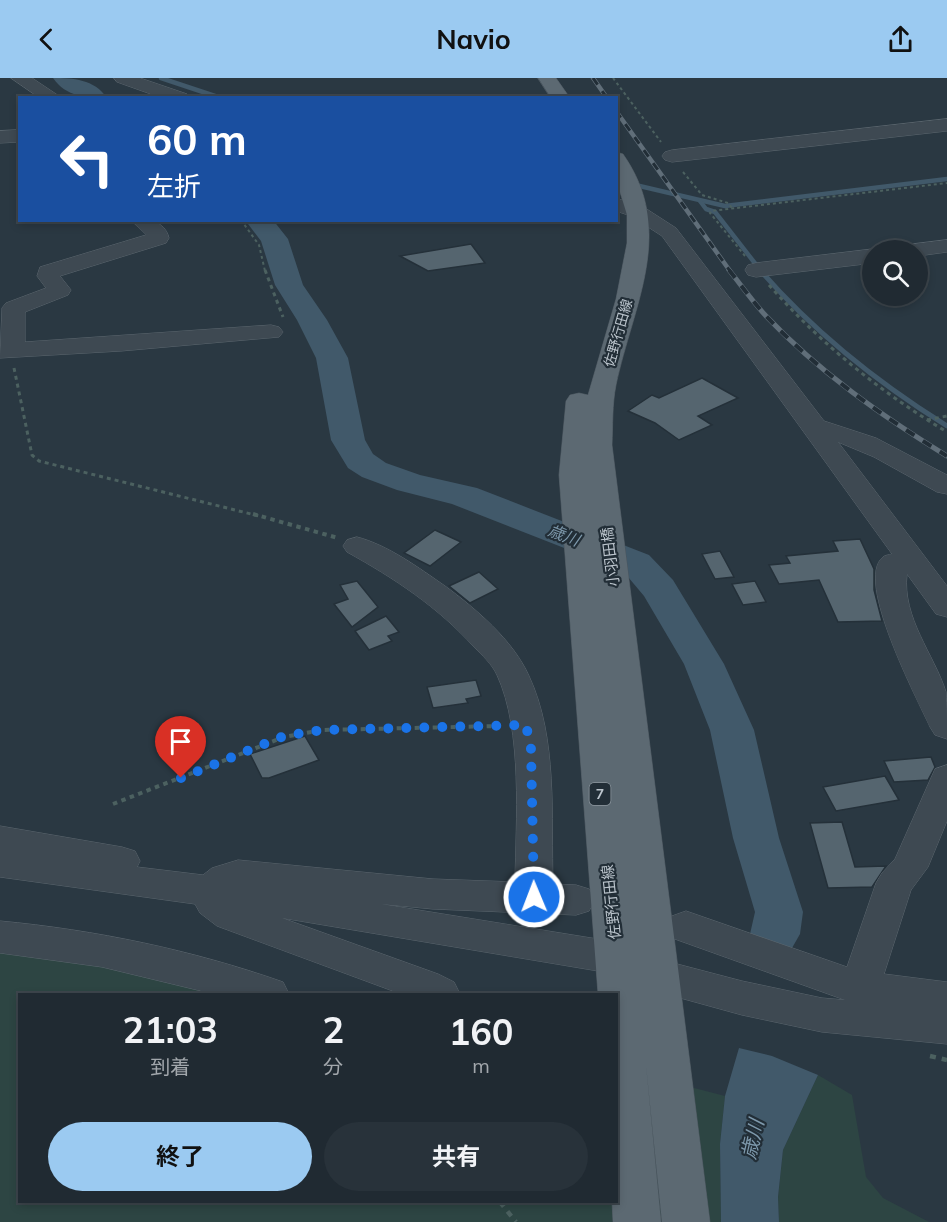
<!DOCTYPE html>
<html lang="ja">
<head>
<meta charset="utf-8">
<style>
	body { margin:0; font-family:Mulish,"Noto Sans JP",sans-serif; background:#28323a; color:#f1f3f6; height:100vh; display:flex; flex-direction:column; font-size:22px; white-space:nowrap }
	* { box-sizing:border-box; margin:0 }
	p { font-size:20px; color:#a2a7ac }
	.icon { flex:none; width:33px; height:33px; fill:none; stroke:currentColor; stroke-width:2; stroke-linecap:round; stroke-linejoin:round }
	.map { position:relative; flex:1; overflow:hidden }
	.details { position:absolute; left:18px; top:915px; width:600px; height:210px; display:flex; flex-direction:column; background:#202a32; border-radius:0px; box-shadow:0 3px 9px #0003,0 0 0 2px #3d464d }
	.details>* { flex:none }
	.banner { position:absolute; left:18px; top:18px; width:600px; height:126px; border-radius:0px; box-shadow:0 3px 9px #0003,0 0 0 2px #3d464d; background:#1a4fa0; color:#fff; overflow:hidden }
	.buttons { position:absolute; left:862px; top:162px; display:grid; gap:12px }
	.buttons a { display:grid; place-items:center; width:66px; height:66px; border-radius:50%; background:#202a32; box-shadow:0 3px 9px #0003,0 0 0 2px #3d464d; font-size:30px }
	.pin { position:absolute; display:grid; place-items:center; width:51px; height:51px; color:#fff; margin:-62px -26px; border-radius:50% 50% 50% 0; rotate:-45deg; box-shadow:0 0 6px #0007 }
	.pin .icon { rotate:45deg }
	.me { position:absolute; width:66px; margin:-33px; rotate:359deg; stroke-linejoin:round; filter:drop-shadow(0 0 4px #0008) }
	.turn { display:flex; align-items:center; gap:21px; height:126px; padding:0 30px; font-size:27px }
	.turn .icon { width:78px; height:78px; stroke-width:2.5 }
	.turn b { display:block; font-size:42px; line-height:51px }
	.eta { display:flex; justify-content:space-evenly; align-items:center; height:102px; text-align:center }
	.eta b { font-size:36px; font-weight:700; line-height:42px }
	.primary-button { display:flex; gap:12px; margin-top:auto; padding:12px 30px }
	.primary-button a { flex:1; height:69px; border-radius:36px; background:#9bcaf1; color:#111; font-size:24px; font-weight:700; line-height:69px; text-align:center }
	.primary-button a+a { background:#28323a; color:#f1f3f6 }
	header { display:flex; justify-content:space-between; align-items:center; height:78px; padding:0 30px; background:#9bcaf1; color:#111; font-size:27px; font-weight:700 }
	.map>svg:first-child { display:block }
	.green { fill:#2d4543 }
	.water { fill:#41596a }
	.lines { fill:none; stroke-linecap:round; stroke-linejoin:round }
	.stream-far1 { stroke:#41596a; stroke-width:4.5 }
	.stream { stroke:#41596a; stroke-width:5 }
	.river { fill:#41596a; fill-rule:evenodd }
	.building { fill:#55656f; stroke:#243039; stroke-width:1.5 }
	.minor-casing { stroke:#5c676f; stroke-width:1 }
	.major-casing { stroke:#4a555e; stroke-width:1 }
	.path-far3 { stroke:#4c6160; stroke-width:2; stroke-dasharray:3 3; stroke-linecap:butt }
	.path-far2 { stroke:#4c6160; stroke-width:3; stroke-dasharray:4 4; stroke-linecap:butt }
	.path-far1 { stroke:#4c6160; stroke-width:4; stroke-dasharray:4.5 4.5; stroke-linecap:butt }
	.path { stroke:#4c6160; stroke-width:4.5; stroke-dasharray:6 6; stroke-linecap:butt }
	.minor { fill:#3e4952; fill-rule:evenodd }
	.major { fill:#5c6972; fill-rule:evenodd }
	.rail-far1-casing { stroke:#606e79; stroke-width:4.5 }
	.rail-casing { stroke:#606e79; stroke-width:5 }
	.rail-far1 { stroke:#222e37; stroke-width:3; stroke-dasharray:8; stroke-linecap:butt }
	.rail { stroke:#222e37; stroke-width:4; stroke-dasharray:10; stroke-linecap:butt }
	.route { stroke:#1a73e8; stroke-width:10; stroke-dasharray:0 18 }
	.labels { text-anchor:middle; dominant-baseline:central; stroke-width:4.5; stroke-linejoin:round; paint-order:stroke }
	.far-street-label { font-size:14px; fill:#bbc4cc; stroke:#222e37 }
	.shield { fill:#222e37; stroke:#8d979f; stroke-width:1.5 }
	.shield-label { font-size:14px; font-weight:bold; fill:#bbc4cc }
	.street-label { font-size:15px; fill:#bbc4cc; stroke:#222e37 }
	.water-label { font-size:16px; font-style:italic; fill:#7e99ac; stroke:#222e37 }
	.near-water-label { font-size:20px; font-style:italic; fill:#7e99ac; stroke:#222e37 }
</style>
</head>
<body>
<header><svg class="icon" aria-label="back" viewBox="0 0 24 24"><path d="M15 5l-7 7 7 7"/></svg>Navio<svg class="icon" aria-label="share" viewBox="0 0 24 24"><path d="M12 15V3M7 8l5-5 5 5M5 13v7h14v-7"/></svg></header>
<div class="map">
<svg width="947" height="1144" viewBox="0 0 947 1144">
	<rect width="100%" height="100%" fill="#2a3842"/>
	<!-- green -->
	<g class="green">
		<path d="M 0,860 L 219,901 L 269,916 L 20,916 L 20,1124 L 616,1124 L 617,990 L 725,1018 L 720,1066 L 721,1144 L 0,1144 Z"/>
		<path d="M 818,997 L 852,1017 L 866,1099 L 883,1120 L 929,1144 L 779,1144 L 778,1119 L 783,1072 Z"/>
	</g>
	<!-- water -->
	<path class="water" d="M 739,970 L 772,978 L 818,997 L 783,1072 L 778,1119 L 779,1144 L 721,1144 L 720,1066 L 725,1018 Z"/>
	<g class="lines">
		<!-- stream-far1 -->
		<g class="stream-far1">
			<path d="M 161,0 L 221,20"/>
			<path d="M 631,106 L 725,128 L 947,101"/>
			<path d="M 700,123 L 706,131 L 715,134 L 761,193"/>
			<path d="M 885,172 L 913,169"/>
		</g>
		<!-- stream -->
		<path class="stream" d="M 760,192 C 813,253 878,305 947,348"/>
		<!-- river -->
		<g class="river">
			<path d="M 53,0 C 73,0 94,1 107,20 C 87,20 66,19 53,0 Z"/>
			<path d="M 245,142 L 273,142 L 288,161 L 303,207 L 327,242 L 348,280 L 365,362 L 373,376 L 386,385 L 420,397 L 477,410 L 649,477 L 673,502 L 724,586 L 754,652 L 779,760 L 803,834 L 800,856 L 792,870 L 775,876 L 758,870 L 750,856 L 755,834 L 733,760 L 710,652 L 684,586 L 644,518 L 623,493 L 452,426 L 397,412 L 362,399 L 348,390 L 331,362 L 316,280 L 297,242 L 275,207 L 261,163 Z"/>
		</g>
	</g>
	<!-- building -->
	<g class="building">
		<path d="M 471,166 L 485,185 L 428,193 L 400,178 Z"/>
		<path d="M 702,300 L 738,320 L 698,338 L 712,347 L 679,362 L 655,345 L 628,333 L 652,317 L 659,320 Z"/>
		<path d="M 435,452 L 461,464 L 430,488 L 404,475 Z"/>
		<path d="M 860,461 L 874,491 L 874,512 L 882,543 L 838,544 L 819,502 L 779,506 L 769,487 L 790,485 L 786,478 L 838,473 L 833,463 Z"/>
		<path d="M 720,473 L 734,499 L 715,501 L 702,476 Z"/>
		<path d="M 479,494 L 498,511 L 470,525 L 449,508 Z"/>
		<path d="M 357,503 L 378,529 L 352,549 L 334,526 L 348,521 L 340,507 Z"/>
		<path d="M 755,503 L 766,524 L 743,527 L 732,506 Z"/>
		<path d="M 386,538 L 399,554 L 388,558 L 392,563 L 369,572 L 355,553 Z"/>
		<path d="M 476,602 L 481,618 L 466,621 L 468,625 L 433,630 L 427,609 Z"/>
		<path d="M 305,658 L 319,682 L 269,700 L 262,700 L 250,676 Z"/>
		<path d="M 931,679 L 935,689 L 928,702 L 894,704 L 884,683 Z"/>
		<path d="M 885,698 L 899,722 L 836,733 L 823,709 Z"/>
		<path d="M 842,744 L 855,789 L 886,788 L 872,809 L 828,810 L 810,745 Z"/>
	</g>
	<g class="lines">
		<defs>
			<g id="minor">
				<path d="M 11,0 L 32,0 L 62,20 L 40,20 Z"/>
				<path d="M 114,0 L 140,0 L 187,16 L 190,20 L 162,20 L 117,4 Z"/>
				<path d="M 947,41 L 947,53 L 672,84 L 665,82 L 662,78 L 665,74 L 672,72 Z"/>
				<path d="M 20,52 L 20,64 L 0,65 L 0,53 Z"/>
				<path d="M 616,120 L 645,130 L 676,150 L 824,343 L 876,360 L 947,397 L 947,416 L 937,414 L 874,379 L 838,364 L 947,508 L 947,539 L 936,536 L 907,496 C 902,540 934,576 946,614 C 947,627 947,647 947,661 L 935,657 L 930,649 C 918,622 854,502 883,479 C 885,477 889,477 892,476 L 662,158 L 631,138 L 616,133 Z"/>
				<path d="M 131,142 C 147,142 164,141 169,160 L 166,165 L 60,198 L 71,212 L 68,217 L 25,234 L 25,264 L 271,247 L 279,249 L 283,254 L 279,259 L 121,273 L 0,280 L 2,230 L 6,225 L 46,210 L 37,198 L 40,189 L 146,157 Z"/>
				<path d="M 947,162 L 947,174 L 918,178 L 918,172 L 903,172 L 906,167 Z"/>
				<path d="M 873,171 L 877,172 L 873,172 L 873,185 L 756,199 L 748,197 L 745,192 L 748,187 L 756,185 Z"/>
				<path d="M 357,459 C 388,467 419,490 445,508 C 476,531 513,562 529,598 C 558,660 551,739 553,806 L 576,807 L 589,811 L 595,822 L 589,833 L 576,837 L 433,831 L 381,826 L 616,864 L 630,869 L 636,880 L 630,891 L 616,896 L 282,840 L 438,896 L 454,904 L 460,916 L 401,916 L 217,848 L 200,835 L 195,826 L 0,799 L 0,748 L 122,769 L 135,773 L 140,783 L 137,789 L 203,797 L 212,790 L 238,782 L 433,801 L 515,804 C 516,743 523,653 497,597 C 492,586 482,577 474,569 C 438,529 394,500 347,474 L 343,468 L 347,462 Z"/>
				<path d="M 947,687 L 947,743 L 928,789 L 911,812 L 884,896 L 947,904 L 947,966 L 822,954 L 742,937 L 644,910 L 638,898 L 644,886 L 658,881 L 742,903 L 822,920 L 845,922 L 672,860 L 667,849 L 672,838 L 686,833 L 847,889 L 876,805 L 882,795 L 895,781 L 935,691 Z"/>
				<path d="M 0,843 C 96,852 192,872 283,904 L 289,916 L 214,916 L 102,889 L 0,875 Z"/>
			</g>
			<g id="major">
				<path d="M 538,0 L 556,0 L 570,20 L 551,20 Z"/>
				<path d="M 616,74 L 623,76 C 677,153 633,227 616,307 C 612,327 613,347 612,367 L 710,1144 L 662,1144 L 646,987 L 661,1144 L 613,1144 L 612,1124 L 616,1124 L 616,916 L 598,916 L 559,397 L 566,323 L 570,317 L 579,315 L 588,317 L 616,221 L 627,165 L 627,137 L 616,101 Z"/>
			</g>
		</defs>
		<!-- minor casing -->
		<use href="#minor" class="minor-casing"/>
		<!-- major casing -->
		<use href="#major" class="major-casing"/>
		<!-- path-far3 -->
		<g class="path-far3">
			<path d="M 613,0 L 661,64"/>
			<path d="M 683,94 L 702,117 L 728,125 L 732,130"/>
			<path d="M 241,142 L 259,167 L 265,193"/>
			<path d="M 745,178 L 710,135 L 711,133 L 947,105"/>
		</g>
		<!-- path-far2 -->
		<g class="path-far2">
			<path d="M 265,192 L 283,239"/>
			<path d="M 769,207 C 821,266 880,314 947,354"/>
			<path d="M 14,290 L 32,377 L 39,383 L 259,438"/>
			<path d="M 927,342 L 947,338"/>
		</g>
		<!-- path-far1 -->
		<g class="path-far1">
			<path d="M 253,436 L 338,460"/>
			<path d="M 113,726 L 284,659 L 322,652 L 501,648"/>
		</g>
		<!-- path -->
		<g class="path">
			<path d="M 930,978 L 947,982"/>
			<path d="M 500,1124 L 516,1144"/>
		</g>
		<!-- minor -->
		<use href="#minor" class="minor"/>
		<!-- major -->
		<use href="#major" class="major"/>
		<defs>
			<g id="rail-far1">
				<path d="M 593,0 L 607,20"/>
				<path d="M 616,33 L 730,193"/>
			</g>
			<path id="rail" d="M 729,192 C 741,207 753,224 766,238 C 819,294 882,338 947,378"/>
		</defs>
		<!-- rail-far1 casing -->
		<use href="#rail-far1" class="rail-far1-casing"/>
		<!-- rail casing -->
		<use href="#rail" class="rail-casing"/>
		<!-- rail-far1 -->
		<use href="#rail-far1" class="rail-far1"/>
		<!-- rail -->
		<use href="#rail" class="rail"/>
	</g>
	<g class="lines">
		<!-- route -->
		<path class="route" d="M 181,700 L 284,658 L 322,652 L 526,647 L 531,671 L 534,819"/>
	</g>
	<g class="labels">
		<!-- far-street labels -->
		<g class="far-street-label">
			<text transform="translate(618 255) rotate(-74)">佐野行田線</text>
		</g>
		<!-- shield labels -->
		<rect class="shield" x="589.5" y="705" width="21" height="22" rx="4.5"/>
		<g class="shield-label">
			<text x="600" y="716">7</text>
		</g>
		<!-- street labels -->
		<g class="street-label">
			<text transform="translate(610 479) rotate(-97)">小羽田橋</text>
			<text transform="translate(611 824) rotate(-96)">佐野行田線</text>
		</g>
		<!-- water labels -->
		<g class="water-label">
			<text transform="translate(564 457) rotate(21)">歳川</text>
		</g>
		<!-- near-water labels -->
		<g class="near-water-label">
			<text transform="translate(752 1061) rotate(-77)">歳川</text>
		</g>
	</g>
</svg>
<div class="buttons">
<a><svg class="icon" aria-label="search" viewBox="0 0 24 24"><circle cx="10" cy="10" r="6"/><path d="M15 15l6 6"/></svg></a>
</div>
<div class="pin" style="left:181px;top:700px;background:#d93025"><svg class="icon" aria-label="arrive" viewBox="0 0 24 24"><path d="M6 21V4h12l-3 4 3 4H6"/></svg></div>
<svg class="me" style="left:534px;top:819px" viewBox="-20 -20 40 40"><circle r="17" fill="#1a73e8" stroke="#fff" stroke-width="3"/><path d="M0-11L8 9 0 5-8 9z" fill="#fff"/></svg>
<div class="banner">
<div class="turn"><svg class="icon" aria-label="left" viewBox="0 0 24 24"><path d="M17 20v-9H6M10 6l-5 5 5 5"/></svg><div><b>60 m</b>左折</div></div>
</div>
<section class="details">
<div class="eta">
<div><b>21:03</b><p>到着</p></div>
<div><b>2</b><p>分</p></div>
<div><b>160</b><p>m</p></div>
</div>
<div class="primary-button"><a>終了</a><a>共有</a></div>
</section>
</div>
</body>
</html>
